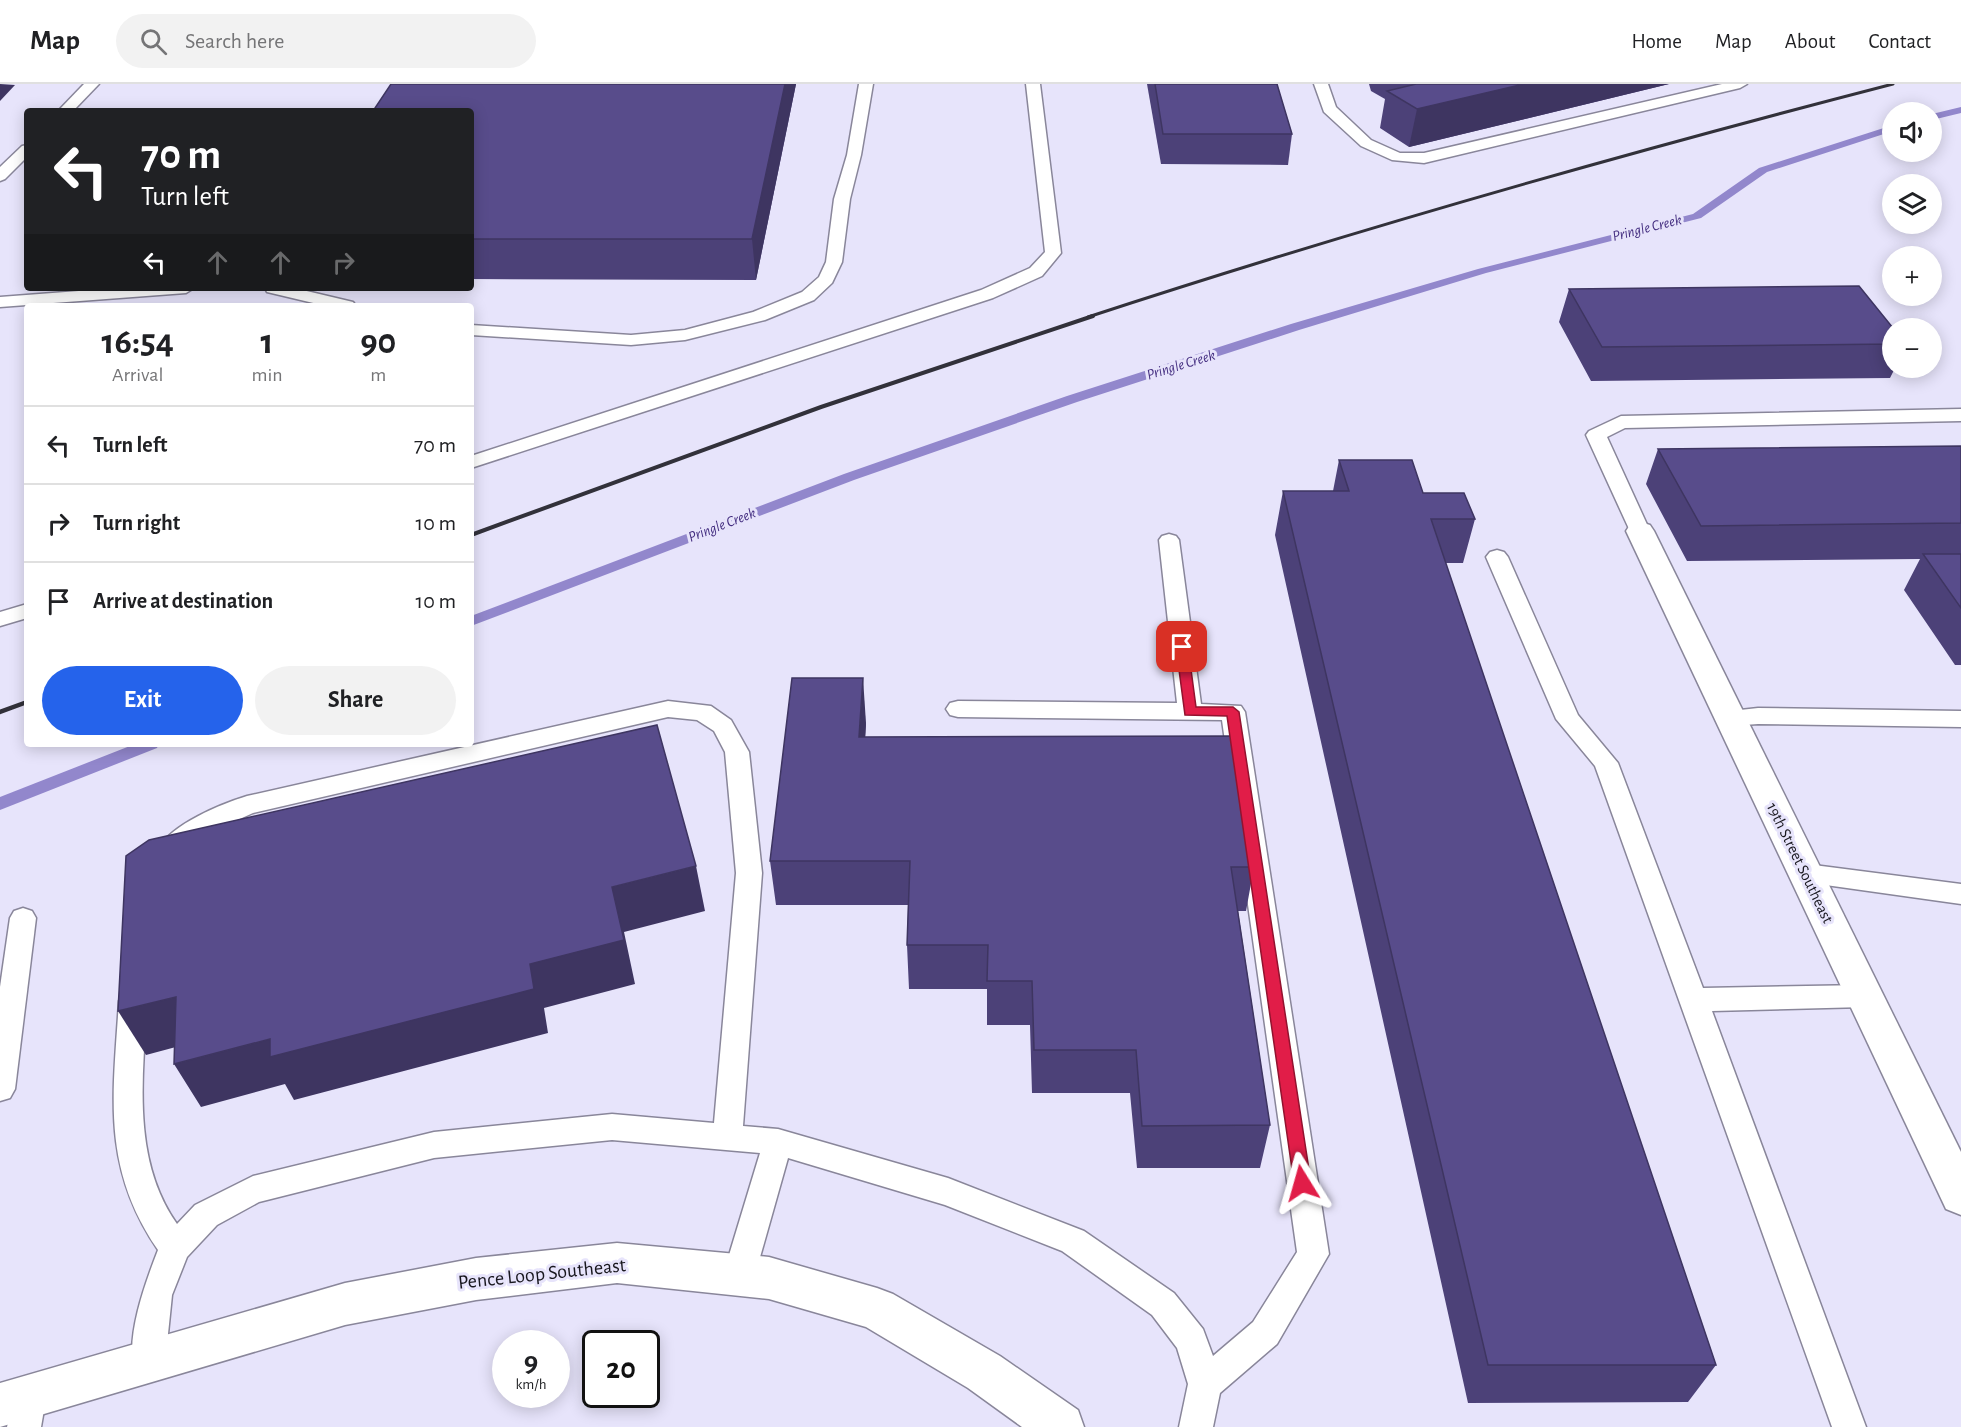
<!DOCTYPE html>
<html lang="en">
<head>
<meta charset="utf-8">
<style>
	body { margin:0; font-family:"Alegreya Sans",sans-serif; background:#f2f2f2; color:#202124; height:100vh; display:flex; flex-direction:column; font-size:22px; white-space:nowrap }
	* { box-sizing:border-box; margin:0 }
	p { font-size:20px; color:#757577 }
	.icon { flex:none; width:33px; height:33px; fill:none; stroke:currentColor; stroke-width:2; stroke-linecap:round; stroke-linejoin:round }
	.map { position:relative; flex:1; overflow:hidden }
	.drawer { position:absolute; left:24px; top:219px; width:450px; height:444px; display:flex; flex-direction:column; background:#fff; border-radius:6px; box-shadow:0 3px 15px #0003 }
	.drawer>* { flex:none }
	.guide { position:absolute; left:24px; top:24px; width:450px; height:183px; border-radius:6px; box-shadow:0 3px 15px #0003; background:#202124; color:#fff; overflow:hidden }
	.controls { position:absolute; left:1882px; top:18px; display:grid; gap:12px }
	.controls a { display:grid; place-items:center; width:60px; height:60px; border-radius:50%; background:#fff; box-shadow:0 3px 15px #0003; font-size:30px }
	.speed { position:absolute; left:492px; top:1246px; display:flex; gap:12px; font-size:30px; font-weight:700; text-align:center }
	.speed>* { display:grid; place-content:center; width:78px; height:78px; border-radius:50%; background:#fff; box-shadow:0 3px 15px #0003; line-height:1 }
	.speed small { font-size:15px; font-weight:400 }
	.speed .limit { border:3px solid #111; border-radius:9px; background:#fff; color:#111 }
	.pin { position:absolute; display:grid; place-items:center; width:51px; height:51px; color:#fff; margin:-26px; border-radius:12px; box-shadow:0 3px 9px #0006 }
	.me { position:absolute; width:66px; margin:-33px; rotate:352deg; stroke-linejoin:round; filter:drop-shadow(0 0 4px #0008) }
	.turn { display:flex; align-items:center; gap:21px; height:126px; padding:0 18px; font-size:27px }
	.turn .icon { width:78px; height:78px; stroke-width:2.5 }
	.turn b { display:block; font-size:42px; line-height:51px }
	.lanes { display:flex; align-items:center; height:57px; padding:0 18px; background:#0003; justify-content:center; gap:30px; direction:ltr }
	.lanes .off { opacity:.35 }
	.eta { display:flex; justify-content:space-evenly; align-items:center; height:102px; text-align:center }
	.eta b { font-size:36px; font-weight:700; line-height:42px }
	.primary-button { display:flex; gap:12px; margin-top:auto; padding:12px 18px }
	.primary-button a { flex:1; height:69px; border-radius:36px; background:#2563eb; color:#fff; font-size:24px; font-weight:700; line-height:69px; text-align:center }
	.primary-button a+a { background:#f2f2f2; color:#202124 }
	ul { padding:0; list-style:none }
	li { display:flex; align-items:center; gap:18px; height:78px; padding:0 18px; border-top:2px solid #e0e0e0 }
	li div { flex:1 }
	li b { display:block; font-size:22px }
	li em { font-style:normal }
	header { display:flex; align-items:center; gap:36px; box-sizing:border-box; height:84px; padding:0 30px; background:#fff; border-bottom:2px solid #e0e0e0 }
	header strong { font-size:28px }
	nav { display:flex; gap:33px; margin-inline-start:auto; font-size:21px }
	.search { width:420px; height:54px; background:#f2f2f2; display:flex; align-items:center; gap:15px; box-sizing:border-box; padding:0 21px; border-radius:33px; color:#757577; font-size:22px }
	.map>svg:first-child { display:block }
	.lines { fill:none; stroke-linecap:round; stroke-linejoin:round }
	.stream { fill:#9287cc; fill-rule:evenodd }
	.lane-casing { stroke:#89869a; stroke-width:3 }
	.street-casing { stroke:#89869a; stroke-width:3 }
	.lane { fill:#fff; fill-rule:evenodd }
	.street { fill:#fff; fill-rule:evenodd }
	.rail-far2 { stroke:#32313a; stroke-width:3 }
	.rail-far1 { stroke:#32313a; stroke-width:4 }
	.rail { stroke:#32313a; stroke-width:4.5 }
	.wall { fill:#4c4178 }
	.shaded-wall { fill:#3e3561 }
	.building { fill:#584c8b; stroke:#3e3561; stroke-width:1.5 }
	.route { fill:#e11d48; stroke:#92132f; stroke-width:1.5 }
	.labels { text-anchor:middle; dominant-baseline:central; stroke-width:6; stroke-linejoin:round; paint-order:stroke }
	.far-water-label { font-size:15px; font-style:italic; fill:#442e80; stroke:#e7e4fb }
	.street-label { font-size:16px; fill:#18171e; stroke:#e7e4fb }
	.near-street-label { font-size:20px; fill:#18171e; stroke:#e7e4fb }
</style>
</head>
<body>
<header>
<strong>Map</strong>
<div class="search"><svg class="icon" aria-label="search" viewBox="0 0 24 24"><circle cx="10" cy="10" r="6"/><path d="M15 15l6 6"/></svg>Search here</div>
<nav><a>Home</a><a>Map</a><a>About</a><a>Contact</a></nav>
</header>
<div class="map">
<svg width="1961" height="1343" viewBox="0 0 1961 1343">
	<rect width="100%" height="100%" fill="#e7e4fb"/>
	<g class="lines">
		<!-- stream -->
		<g class="stream">
			<path d="M 1961,23 L 1961,29 L 1932,36 L 1932,30 Z"/>
			<path d="M 1893,41 L 1893,47 L 1767,88 L 1701,134 L 1486,189 L 1299,246 L 1077,318 L 854,396 L 471,542 L 471,532 L 844,390 L 1067,312 L 1291,240 L 1478,185 L 1693,130 L 1759,84 Z"/>
			<path d="M 135,660 L 159,660 L 157,664 L 0,726 L 0,713 Z"/>
		</g>
		<defs>
			<g id="lane">
				<path d="M 84,0 L 99,0 L 73,27 L 58,27 Z"/>
				<path d="M 859,0 L 873,0 L 861,71 L 850,115 L 842,178 L 832,199 L 814,216 L 765,236 L 685,256 L 631,261 L 471,251 L 471,241 L 631,251 L 685,246 L 753,228 L 802,208 L 819,193 L 826,178 L 834,115 L 847,71 Z"/>
				<path d="M 1026,0 L 1040,0 L 1061,169 L 1042,192 L 993,214 L 471,384 L 471,372 L 981,206 L 1030,184 L 1045,168 Z"/>
				<path d="M 1314,0 L 1328,0 L 1336,23 L 1371,56 L 1400,69 L 1424,69 L 1722,0 L 1747,0 L 1740,4 L 1424,79 L 1392,76 L 1361,62 L 1324,28 Z"/>
				<path d="M 27,61 L 27,73 L 5,95 L 0,97 L 0,83 L 22,62 Z"/>
				<path d="M 118,204 L 194,204 L 186,209 L 0,223 L 0,213 Z"/>
				<path d="M 265,204 L 294,204 L 353,218 L 356,222 L 326,222 L 267,208 Z"/>
				<path d="M 1961,325 L 1961,337 L 1625,344 L 1607,353 L 1650,447 L 1647,451 L 1633,451 L 1630,447 L 1586,351 L 1589,347 L 1621,332 Z"/>
				<path d="M 1169,450 L 1176,452 L 1179,456 L 1201,620 L 1241,622 L 1245,628 L 1329,1170 L 1277,1260 L 1220,1309 L 1213,1343 L 1179,1343 L 1188,1300 L 1177,1264 L 1152,1231 L 1062,1167 L 945,1121 L 788,1074 L 755,1191 L 750,1202 L 739,1206 L 728,1202 L 723,1191 L 760,1069 L 612,1056 L 434,1074 L 259,1118 L 217,1141 L 187,1173 L 172,1211 L 165,1279 L 160,1290 L 148,1295 L 136,1290 C 123,1258 146,1197 158,1166 C 101,1083 113,1012 119,917 L 123,909 L 133,906 L 143,909 L 147,917 C 143,993 131,1075 177,1140 L 195,1121 L 253,1092 L 434,1048 L 612,1030 L 714,1039 L 736,789 L 725,668 L 714,647 L 697,636 L 668,633 L 253,729 L 213,747 L 180,772 L 171,775 L 162,772 L 158,765 C 172,740 221,720 247,712 L 668,617 L 711,622 L 731,636 L 749,668 L 762,789 L 743,1042 L 778,1045 L 948,1094 L 1084,1147 L 1174,1209 L 1203,1245 L 1213,1272 L 1253,1238 L 1297,1168 L 1222,636 L 958,633 L 950,631 L 946,625 L 950,619 L 958,617 L 1177,619 L 1159,456 L 1162,452 Z"/>
				<path d="M 1497,466 L 1504,468 L 1508,473 L 1578,631 L 1618,679 L 1703,904 L 1865,901 L 1875,904 L 1879,912 L 1875,920 L 1865,923 L 1712,927 L 1866,1343 L 1832,1343 L 1595,682 L 1556,635 L 1486,473 L 1490,468 Z"/>
				<path d="M 27,520 L 27,534 L 0,542 L 0,528 Z"/>
				<path d="M 1758,624 L 1961,627 L 1961,643 L 1758,640 L 1730,642 L 1722,640 L 1718,634 L 1722,628 Z"/>
				<path d="M 1806,780 L 1961,800 L 1961,820 L 1797,797 L 1793,790 L 1797,783 Z"/>
				<path d="M 23,824 L 32,827 L 36,834 L 15,1005 L 10,1014 L 0,1017 L 0,903 L 10,834 L 14,827 Z"/>
				<path d="M 29,1297 L 41,1302 L 46,1314 L 41,1343 L 7,1343 L 17,1302 Z"/>
			</g>
			<g id="street">
				<path d="M 1640,438 L 1650,441 L 1654,447 L 1961,1068 L 1961,1131 L 1946,1125 L 1626,447 L 1630,441 Z"/>
				<path d="M 617,1159 L 769,1173 L 877,1204 L 893,1210 L 1000,1272 L 1078,1326 L 1084,1343 L 1022,1343 L 968,1304 L 866,1243 L 769,1215 L 617,1199 L 476,1216 L 345,1241 L 0,1343 L 0,1299 L 345,1199 L 476,1174 Z"/>
			</g>
		</defs>
		<!-- lane casing -->
		<use href="#lane" class="lane-casing"/>
		<!-- street casing -->
		<use href="#street" class="street-casing"/>
		<!-- lane -->
		<use href="#lane" class="lane"/>
		<!-- street -->
		<use href="#street" class="street"/>
		<!-- rail-far2 -->
		<path class="rail-far2" d="M 1088,233 C 1354,146 1622,70 1893,0"/>
		<!-- rail-far1 -->
		<path class="rail-far1" d="M 471,451 L 821,323 L 1093,232"/>
		<!-- rail -->
		<path class="rail" d="M 0,628 L 27,618"/>
	</g>
	<!-- wall -->
	<g class="wall">
		<path d="M 391,0 L 796,0 L 756,196 L 471,195 L 471,27 Z"/>
		<path d="M 1147,0 L 1277,0 L 1292,50 L 1288,81 L 1161,80 Z"/>
		<path d="M 1369,0 L 1669,0 L 1409,63 L 1380,44 L 1385,15 L 1371,7 Z"/>
		<path d="M 1569,205 L 1893,260 L 1893,284 L 1895,284 L 1890,294 L 1591,297 L 1559,238 Z"/>
		<path d="M 1961,362 L 1961,581 L 1955,581 L 1904,506 L 1920,475 L 1687,477 L 1646,400 L 1658,365 Z"/>
		<path d="M 1339,376 L 1423,409 L 1475,435 L 1463,479 L 1445,479 L 1716,1281 L 1688,1318 L 1468,1319 L 1275,451 L 1283,407 L 1333,407 Z"/>
		<path d="M 866,639 L 865,653 L 1254,783 L 1246,827 L 1238,827 L 1270,1041 L 1260,1084 L 1137,1084 L 1130,1009 L 1032,1009 L 1030,941 L 987,941 L 987,905 L 909,905 L 907,861 L 908,821 L 776,821 L 770,777 Z"/>
	</g>
	<!-- shaded-wall -->
	<g class="shaded-wall">
		<path d="M 0,0 L 15,1 L 0,17 Z"/>
		<path d="M 785,0 L 796,0 L 756,196 L 752,155 Z"/>
		<path d="M 1524,0 L 1669,0 L 1409,63 L 1417,25 Z"/>
		<path d="M 863,594 L 866,639 L 863,698 L 859,653 Z"/>
		<path d="M 696,782 L 705,827 L 624,848 L 635,900 L 544,924 L 548,949 L 294,1016 L 285,1000 L 201,1023 L 174,980 L 270,955 L 530,880 L 612,803 Z"/>
		<path d="M 176,913 L 202,956 L 146,971 L 118,927 Z"/>
	</g>
	<!-- building -->
	<g class="building">
		<path d="M 391,0 L 785,0 L 752,155 L 471,155 L 471,27 L 373,27 Z"/>
		<path d="M 1155,0 L 1277,0 L 1292,50 L 1163,50 Z"/>
		<path d="M 1416,0 L 1524,0 L 1417,25 L 1387,7 Z"/>
		<path d="M 1859,202 L 1893,244 L 1893,260 L 1602,263 L 1569,205 Z"/>
		<path d="M 1961,362 L 1961,439 L 1701,442 L 1658,365 Z"/>
		<path d="M 1339,376 L 1412,376 L 1423,409 L 1464,409 L 1475,435 L 1431,435 L 1716,1281 L 1488,1281 L 1283,407 L 1349,407 Z"/>
		<path d="M 1923,470 L 1961,470 L 1961,524 Z"/>
		<path d="M 792,594 L 863,594 L 859,653 L 1233,652 L 1254,783 L 1231,783 L 1270,1041 L 1142,1042 L 1136,966 L 1034,966 L 1032,897 L 987,897 L 988,861 L 907,861 L 910,777 L 770,777 Z"/>
		<path d="M 657,641 L 696,782 L 612,803 L 624,856 L 530,880 L 534,905 L 270,973 L 270,955 L 174,980 L 176,913 L 118,927 L 126,772 L 149,756 Z"/>
	</g>
	<!-- route -->
	<path class="route" d="M 1182,559 L 1188,563 L 1196,623 L 1233,623 L 1239,628 L 1311,1099 L 1308,1105 L 1302,1107 L 1296,1105 L 1294,1099 L 1227,632 L 1185,631 L 1176,563 Z"/>
	<g class="labels">
		<!-- far-water labels -->
		<g class="far-water-label">
			<text transform="translate(1647 144) rotate(-14)">Pringle Creek</text>
			<text transform="translate(1181 281) rotate(-17)">Pringle Creek</text>
			<text transform="translate(722 441) rotate(-21)">Pringle Creek</text>
		</g>
		<!-- street labels -->
		<g class="street-label">
			<text transform="translate(1800 779) rotate(64)">19th Street Southeast</text>
		</g>
		<!-- near-street labels -->
		<g class="near-street-label">
			<text transform="translate(542 1190) rotate(-6)">Pence Loop Southeast</text>
		</g>
	</g>
</svg>
<div class="controls">
<a><svg class="icon" aria-label="sound" viewBox="0 0 24 24"><path d="M4 9h4l5-4v14l-5-4H4zM17 9q2 3 0 6"/></svg></a>
<a><svg class="icon" aria-label="layers" viewBox="0 0 24 24"><path d="M12 4l9 5-9 5-9-5zM3 14l9 5 9-5"/></svg></a>
<a>+</a>
<a>−</a>
</div>
<div class="speed"><div>9<small>km/h</small></div><div class="limit">20</div></div>
<div class="pin" style="left:1182px;top:563px;background:#d93025"><svg class="icon" aria-label="arrive" viewBox="0 0 24 24"><path d="M6 21V4h12l-3 4 3 4H6"/></svg></div>
<svg class="me" style="left:1302px;top:1099px" viewBox="-20 -20 40 40"><path d="M0-17L14 15 0 8-14 15z" fill="#e11d48" stroke="#fff" stroke-width="4"/></svg>
<div class="guide">
<div class="turn"><svg class="icon" aria-label="left" viewBox="0 0 24 24"><path d="M17 20v-9H6M10 6l-5 5 5 5"/></svg><div><b>70 m</b>Turn left</div></div>
<div class="lanes"><svg class="icon" aria-label="left" viewBox="0 0 24 24"><path d="M17 20v-9H6M10 6l-5 5 5 5"/></svg><svg class="icon off" aria-label="ahead" viewBox="0 0 24 24"><path d="M12 20V5M6 11l6-6 6 6"/></svg><svg class="icon off" aria-label="ahead" viewBox="0 0 24 24"><path d="M12 20V5M6 11l6-6 6 6"/></svg><svg class="icon off" aria-label="right" viewBox="0 0 24 24"><path d="M7 20v-9h11M14 6l5 5-5 5"/></svg></div>
</div>
<section class="drawer">
<div class="eta">
<div><b>16:54</b><p>Arrival</p></div>
<div><b>1</b><p>min</p></div>
<div><b>90</b><p>m</p></div>
</div>
<ul>
<li><svg class="icon" aria-label="left" viewBox="0 0 24 24"><path d="M17 20v-9H6M10 6l-5 5 5 5"/></svg><div><b>Turn left</b></div><em>70 m</em></li>
<li><svg class="icon" aria-label="right" viewBox="0 0 24 24"><path d="M7 20v-9h11M14 6l5 5-5 5"/></svg><div><b>Turn right</b></div><em>10 m</em></li>
<li><svg class="icon" aria-label="arrive" viewBox="0 0 24 24"><path d="M6 21V4h12l-3 4 3 4H6"/></svg><div><b>Arrive at destination</b></div><em>10 m</em></li>
</ul>
<div class="primary-button"><a>Exit</a><a>Share</a></div>
</section>
</div>
</body>
</html>
